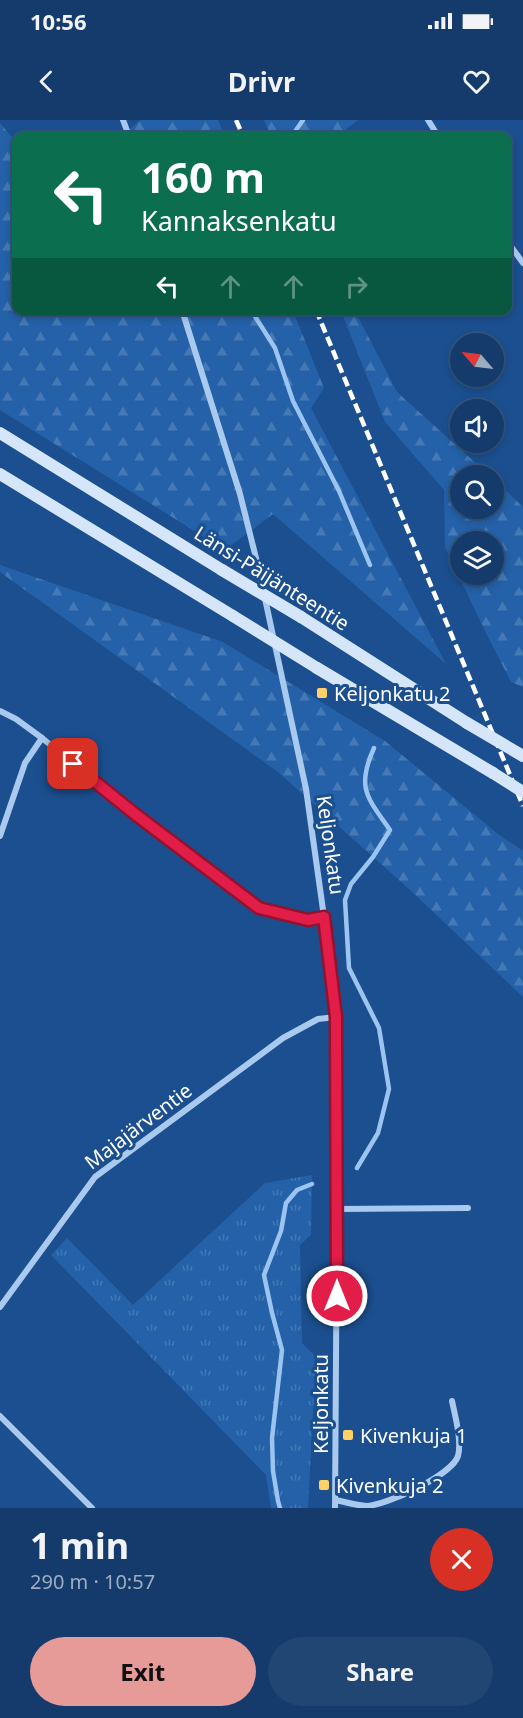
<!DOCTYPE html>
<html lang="en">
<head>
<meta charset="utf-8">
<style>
	body { margin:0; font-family:"Noto Sans",sans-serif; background:#214673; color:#f1f3f6; height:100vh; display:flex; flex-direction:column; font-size:22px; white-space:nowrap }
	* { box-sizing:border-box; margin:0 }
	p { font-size:20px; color:#9dadc1 }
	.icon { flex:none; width:33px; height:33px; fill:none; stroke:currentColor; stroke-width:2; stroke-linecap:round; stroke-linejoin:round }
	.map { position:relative; height:1388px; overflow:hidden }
	.side { display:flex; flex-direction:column; background:#143b6b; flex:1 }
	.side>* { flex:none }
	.banner { position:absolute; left:12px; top:12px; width:500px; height:183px; border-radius:12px; box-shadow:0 3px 9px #0003,0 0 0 2px #33557e; background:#0b6e4f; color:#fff; overflow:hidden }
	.needle { width:39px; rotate:298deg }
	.buttons { position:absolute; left:450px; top:213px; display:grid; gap:12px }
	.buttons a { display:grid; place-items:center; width:54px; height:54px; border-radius:50%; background:#143b6b; box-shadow:0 3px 9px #0003,0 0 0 2px #33557e; font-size:30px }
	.pin { position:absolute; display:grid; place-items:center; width:51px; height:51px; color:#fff; margin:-26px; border-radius:12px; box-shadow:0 3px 9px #0006 }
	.me { position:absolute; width:66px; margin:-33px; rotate:0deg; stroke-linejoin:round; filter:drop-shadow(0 0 4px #0008) }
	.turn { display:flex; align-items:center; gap:21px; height:126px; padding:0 30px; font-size:27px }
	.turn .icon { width:78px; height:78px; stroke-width:2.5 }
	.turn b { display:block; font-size:42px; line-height:51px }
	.lanes { display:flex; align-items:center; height:57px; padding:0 30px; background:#0003; justify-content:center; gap:30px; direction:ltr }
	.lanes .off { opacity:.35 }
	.round { display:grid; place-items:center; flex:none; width:63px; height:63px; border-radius:32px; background:#214673 }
	.headline { display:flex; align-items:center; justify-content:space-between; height:102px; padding:0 30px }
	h1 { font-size:36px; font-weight:700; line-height:45px }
	.primary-button { display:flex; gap:12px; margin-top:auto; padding:12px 30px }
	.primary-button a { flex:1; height:69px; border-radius:36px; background:#e69b98; color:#111; font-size:24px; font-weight:700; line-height:69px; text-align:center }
	.primary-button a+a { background:#214673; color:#f1f3f6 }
	.status { display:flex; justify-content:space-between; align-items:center; height:42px; padding:0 30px; background:#143b6b; direction:ltr }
	.status svg { height:16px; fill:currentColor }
	header { display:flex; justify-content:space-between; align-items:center; height:78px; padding:0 30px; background:#143b6b; font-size:27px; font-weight:700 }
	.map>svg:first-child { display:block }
	.grass { fill:url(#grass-tufts) }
	.forest { fill:url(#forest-firs); fill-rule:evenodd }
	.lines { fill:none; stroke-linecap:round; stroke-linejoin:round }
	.stream { stroke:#9cc4f0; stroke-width:4.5 }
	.street { stroke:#a9c9ee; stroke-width:6 }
	.secondary { stroke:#d6e6fa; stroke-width:12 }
	.rail { stroke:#fff; stroke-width:4.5; stroke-dasharray:10 4.5; stroke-linecap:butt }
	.secondary-bridge { stroke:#d6e6fa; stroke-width:12 }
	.route-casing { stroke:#92132f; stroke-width:15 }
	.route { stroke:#e11d48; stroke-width:10 }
	.poi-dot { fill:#ffd166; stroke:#1b4f8f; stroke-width:2 }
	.labels { text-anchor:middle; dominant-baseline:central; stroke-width:6; stroke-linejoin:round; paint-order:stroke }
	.street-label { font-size:20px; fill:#fff; stroke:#1b4f8f }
	.poi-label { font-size:20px; fill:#fff; stroke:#1b4f8f; text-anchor:start }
</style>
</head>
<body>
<div class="status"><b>10:56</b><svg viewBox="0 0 49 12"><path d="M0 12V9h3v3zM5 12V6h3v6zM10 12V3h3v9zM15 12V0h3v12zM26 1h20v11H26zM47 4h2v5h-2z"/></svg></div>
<header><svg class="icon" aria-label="back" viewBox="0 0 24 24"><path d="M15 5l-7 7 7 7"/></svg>Drivr<svg class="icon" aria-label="heart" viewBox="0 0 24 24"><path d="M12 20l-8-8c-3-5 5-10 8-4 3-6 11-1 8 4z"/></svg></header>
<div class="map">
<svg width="523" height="1388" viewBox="0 0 523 1388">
	<defs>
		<pattern id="grass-tufts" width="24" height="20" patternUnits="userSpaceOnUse" patternTransform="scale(1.5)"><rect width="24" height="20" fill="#2461a8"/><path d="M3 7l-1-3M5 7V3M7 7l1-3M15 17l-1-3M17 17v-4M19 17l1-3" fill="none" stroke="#4579b5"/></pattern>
		<pattern id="forest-firs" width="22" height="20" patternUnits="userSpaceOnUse" patternTransform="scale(1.5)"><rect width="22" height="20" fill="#2461a8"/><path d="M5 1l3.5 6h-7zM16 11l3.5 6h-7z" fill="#4579b5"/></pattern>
	</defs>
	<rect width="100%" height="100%" fill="#1b4f8f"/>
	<!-- grass -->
	<path class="grass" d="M 312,1055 L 311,1115 L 300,1125 L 302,1223 L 316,1237 L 308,1388 L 271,1388 L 266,1355 L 51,1135 L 67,1118 L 133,1185 L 265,1063 Z"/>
	<!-- forest -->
	<g class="forest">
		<path d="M 140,0 L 218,0 L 225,16 L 122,16 Z"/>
		<path d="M 264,0 L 358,0 L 338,16 L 271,16 Z"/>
		<path d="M 0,3 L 16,22 L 16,190 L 293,191 L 324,268 L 311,288 L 446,544 L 273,394 L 225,430 L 0,290 Z"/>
		<path d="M 341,191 L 355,191 L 397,272 L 489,355 L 460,356 L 460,388 L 494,388 L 494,359 L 523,387 L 523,567 L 511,562 L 484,509 L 445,427 L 444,370 L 385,302 ZM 460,422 L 494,422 L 494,454 L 460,454 Z"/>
		<path d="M 0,445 L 223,522 L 385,621 L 498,714 L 523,731 L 523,877 L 410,770 L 278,652 L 0,452 Z"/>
	</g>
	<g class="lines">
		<!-- stream -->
		<g class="stream">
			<path d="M 292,16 L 303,0"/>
			<path d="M 251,190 L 275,228 L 293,281 L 339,371 L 370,445"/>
			<path d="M 357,1048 L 378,1013 L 389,969 L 379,908 L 349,848 L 345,780 L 351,764 L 373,737 L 390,710 C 367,677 356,668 374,628"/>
			<path d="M 280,1388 L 278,1381 L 273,1351 L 272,1318 L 282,1230 L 272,1193 L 264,1155 L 281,1111 L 286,1083 L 297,1070 L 312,1064"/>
		</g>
		<!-- street -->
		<g class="street">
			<path d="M 123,0 L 129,16"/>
			<path d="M 428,0 L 438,16"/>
			<path d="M 507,121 L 523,143"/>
			<path d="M 182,190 L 240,374 L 258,446 L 306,669 L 324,797 L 336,897 L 337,1089 L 335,1388"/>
			<path d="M 0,591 L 16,599 L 42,618 L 135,694 L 259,787 L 308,800 L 324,797"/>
			<path d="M 0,716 L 25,643 L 42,618"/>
			<path d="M 337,1089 L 468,1088"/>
			<path d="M 0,1187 L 95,1057 L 283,918 L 318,899 L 336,897"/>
			<path d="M 0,1296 L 92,1388"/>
			<path d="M 336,1380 C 345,1382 358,1386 367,1386 C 387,1385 452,1355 458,1336 C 462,1321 455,1295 452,1281"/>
		</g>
		<!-- secondary -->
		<g class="secondary">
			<path d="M 0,313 L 222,450"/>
			<path d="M 0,354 L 233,496"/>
			<path d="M 301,497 L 467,603"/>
			<path d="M 317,548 L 493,653"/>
		</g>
		<!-- rail -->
		<g class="rail">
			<path d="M 236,0 L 243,16"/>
			<path d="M 316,190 L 523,686"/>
		</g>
		<!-- secondary-bridge -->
		<g class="secondary-bridge">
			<path d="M 222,450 L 301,497"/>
			<path d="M 233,496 L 317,548"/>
			<path d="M 467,603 L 523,636"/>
			<path d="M 493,653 L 523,672"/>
		</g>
	</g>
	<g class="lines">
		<defs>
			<path id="route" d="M 73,644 L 135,694 L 259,788 L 308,800 L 324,797 L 336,897 L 337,1176"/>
		</defs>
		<!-- route casing -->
		<use href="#route" class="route-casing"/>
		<!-- route -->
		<use href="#route" class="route"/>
	</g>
	<!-- markers -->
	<g class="poi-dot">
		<rect x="316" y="567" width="12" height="12" rx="3"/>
		<rect x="342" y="1309" width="12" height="12" rx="3"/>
		<rect x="318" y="1359" width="12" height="12" rx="3"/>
	</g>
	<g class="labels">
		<!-- street labels -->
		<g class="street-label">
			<text transform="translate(272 458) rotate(32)">Länsi-Päijänteentie</text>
			<text transform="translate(331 725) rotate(82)">Keljonkatu</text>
			<text transform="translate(138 1006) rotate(-37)">Majajärventie</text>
			<text transform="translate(320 1284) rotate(-90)">Keljonkatu</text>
		</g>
		<!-- poi labels -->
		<g class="poi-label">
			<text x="334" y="573">Keljonkatu 2</text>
			<text x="360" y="1315">Kivenkuja 1</text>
			<text x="336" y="1365">Kivenkuja 2</text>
		</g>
	</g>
</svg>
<div class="buttons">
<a><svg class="needle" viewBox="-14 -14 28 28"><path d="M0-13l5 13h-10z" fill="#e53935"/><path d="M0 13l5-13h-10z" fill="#9dadc1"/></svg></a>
<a><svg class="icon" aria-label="sound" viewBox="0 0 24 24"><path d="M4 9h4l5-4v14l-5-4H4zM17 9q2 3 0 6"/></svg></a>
<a><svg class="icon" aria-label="search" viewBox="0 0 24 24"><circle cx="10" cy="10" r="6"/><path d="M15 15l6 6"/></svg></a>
<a><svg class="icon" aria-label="layers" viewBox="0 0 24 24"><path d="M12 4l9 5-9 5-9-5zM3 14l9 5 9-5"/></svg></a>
</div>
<div class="pin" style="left:73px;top:644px;background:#d93025"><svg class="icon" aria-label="arrive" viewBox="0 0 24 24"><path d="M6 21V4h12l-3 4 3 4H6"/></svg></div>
<svg class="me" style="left:337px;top:1176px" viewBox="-20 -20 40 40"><circle r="17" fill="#e11d48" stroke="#fff" stroke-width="3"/><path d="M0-11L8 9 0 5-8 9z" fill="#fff"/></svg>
<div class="banner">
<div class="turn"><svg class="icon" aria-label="left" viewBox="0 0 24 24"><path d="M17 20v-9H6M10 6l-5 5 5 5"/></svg><div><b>160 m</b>Kannaksenkatu</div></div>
<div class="lanes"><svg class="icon" aria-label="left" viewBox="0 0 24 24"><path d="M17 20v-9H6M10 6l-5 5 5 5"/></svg><svg class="icon off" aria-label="ahead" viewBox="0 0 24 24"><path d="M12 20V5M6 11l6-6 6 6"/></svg><svg class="icon off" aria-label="ahead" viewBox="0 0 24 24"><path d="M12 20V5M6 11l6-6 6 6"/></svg><svg class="icon off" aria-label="right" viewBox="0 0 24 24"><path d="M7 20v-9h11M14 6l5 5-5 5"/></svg></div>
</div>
</div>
<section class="side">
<div class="headline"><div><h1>1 min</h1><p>290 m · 10:57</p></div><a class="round" style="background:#d93025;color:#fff"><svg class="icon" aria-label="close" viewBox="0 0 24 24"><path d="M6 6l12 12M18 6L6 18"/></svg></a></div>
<div class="primary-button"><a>Exit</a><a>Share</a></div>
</section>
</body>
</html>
